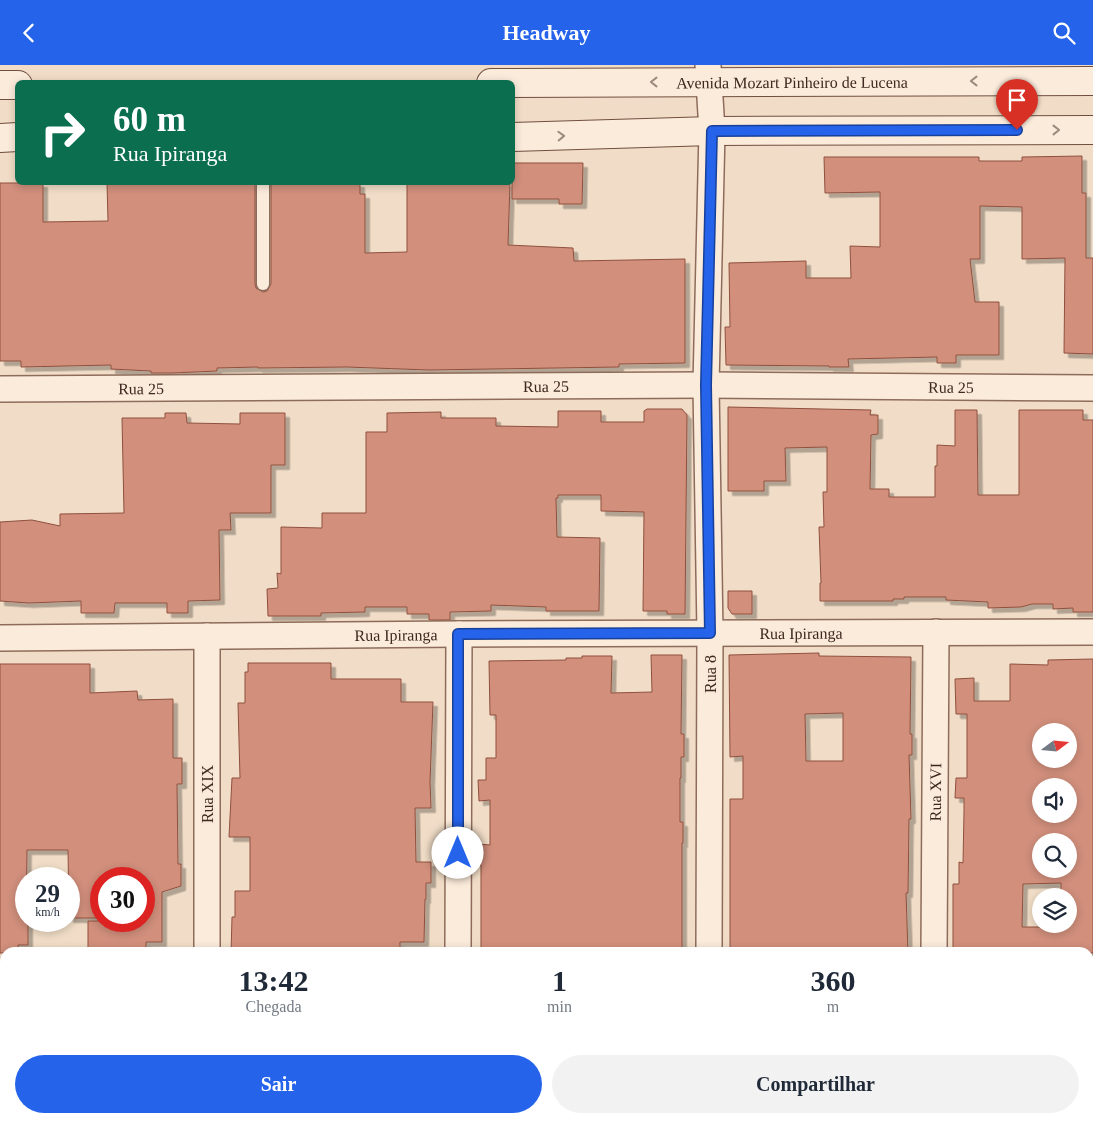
<!DOCTYPE html>
<html lang="pt">
<head>
<meta charset="utf-8">
<style>
	body { margin:0; font-family:"Times New Roman",serif; background:#f2f2f3; color:#1f2937; height:100vh; display:flex; flex-direction:column; font-size:19px; white-space:nowrap }
	* { box-sizing:border-box; margin:0 }
	p { font-size:16px; color:#747a83 }
	.icon { flex:none; width:28px; height:28px; fill:none; stroke:currentColor; stroke-width:2; stroke-linecap:round; stroke-linejoin:round }
	.map { position:relative; flex:1; overflow:hidden }
	.side { position:absolute; left:0px; top:882px; width:1094px; height:176px; display:flex; flex-direction:column; background:#fff; border-radius:15px 15px 0 0; box-shadow:0 2px 8px #0003 }
	.side>* { flex:none }
	.top-card { position:absolute; left:15px; top:15px; width:500px; height:105px; border-radius:8px; box-shadow:0 2px 8px #0003; background:#0b6e4f; color:#fff; overflow:hidden }
	.needle { width:32px; rotate:74deg }
	.buttons { position:absolute; left:1032px; top:658px; display:grid; gap:10px }
	.buttons a { display:grid; place-items:center; width:45px; height:45px; border-radius:50%; background:#fff; box-shadow:0 2px 8px #0003; font-size:25px }
	.speed { position:absolute; left:15px; top:802px; display:flex; gap:10px; font-size:25px; font-weight:700; text-align:center }
	.speed>* { display:grid; place-content:center; width:65px; height:65px; border-radius:50%; background:#fff; box-shadow:0 2px 8px #0003; line-height:1 }
	.speed small { font-size:12px; font-weight:400 }
	.speed .limit { border:8px solid #d22; background:#fff; color:#111 }
	.pin { position:absolute; display:grid; place-items:center; width:42px; height:42px; color:#fff; margin:-51px -21px; border-radius:50% 50% 50% 0; rotate:-45deg; box-shadow:0 0 5px #0007 }
	.pin .icon { rotate:45deg }
	.me { position:absolute; width:55px; margin:-28px; rotate:0deg; stroke-linejoin:round; filter:drop-shadow(0 0 4px #0008) }
	.turn { display:flex; align-items:center; gap:18px; height:105px; padding:0 15px; font-size:22px }
	.turn .icon { width:65px; height:65px; stroke-width:2.5 }
	.turn b { display:block; font-size:35px; line-height:42px }
	.eta { display:flex; justify-content:space-evenly; align-items:center; height:85px; text-align:center }
	.eta b { font-size:30px; font-weight:700; line-height:35px }
	.cta { display:flex; gap:10px; margin-top:auto; padding:10px 15px }
	.cta a { flex:1; height:58px; border-radius:30px; background:#2563eb; color:#fff; font-size:20px; font-weight:700; line-height:58px; text-align:center }
	.cta a+a { background:#f2f2f3; color:#1f2937 }
	header { display:flex; justify-content:space-between; align-items:center; height:65px; padding:0 15px; background:#2563eb; color:#fff; font-size:22px; font-weight:700 }
	.map>svg:first-child { display:block }
	.building { fill:#d18f7b; stroke:#8f503f; fill-rule:evenodd; filter:url(#shadow) }
	.lines { fill:none; stroke-linecap:round; stroke-linejoin:round }
	.service-casing { stroke:#8e6c5b; stroke-width:15 }
	.minor-casing { stroke:#8e6c5b; stroke-width:28 }
	.secondary-casing { stroke:#704e3e; stroke-width:30 }
	.service { stroke:#fbebdb; stroke-width:12 }
	.minor { stroke:#fbebdb; stroke-width:25 }
	.secondary { stroke:#fbebdb; stroke-width:28 }
	.oneway { stroke:#9c8a7d }
	.route-casing { stroke:#184099; stroke-width:12 }
	.route { stroke:#2563eb; stroke-width:9 }
	.labels { text-anchor:middle; dominant-baseline:central; stroke-width:4; stroke-linejoin:round; paint-order:stroke }
	.street-label { font-size:16px; fill:#3e281f; stroke:#f8e8d7 }
</style>
</head>
<body>
<header><svg class="icon" aria-label="back" viewBox="0 0 24 24"><path d="M15 5l-7 7 7 7"/></svg>Headway<svg class="icon" aria-label="search" viewBox="0 0 24 24"><circle cx="10" cy="10" r="6"/><path d="M15 15l6 6"/></svg></header>
<div class="map">
<svg width="1093" height="1058" viewBox="0 0 1093 1058">
	<defs>
		<filter id="shadow"><feDropShadow dx="4.5" dy="4.5" stdDeviation="0" flood-color="#0004"/></filter>
	</defs>
	<rect width="100%" height="100%" fill="#f1ddc7"/>
	<!-- building -->
	<g class="building">
		<path d="M 1082,91 L 1082,128 L 1086,128 L 1086,193 L 1093,193 L 1093,289 L 1064,288 L 1065,193 L 1022,194 L 1022,142 L 980,141 L 980,194 L 970,194 L 975,237 L 999,237 L 999,290 L 956,290 L 956,298 L 937,298 L 937,292 L 848,294 L 849,302 L 829,302 L 829,301 L 726,300 L 725,262 L 730,262 L 729,198 L 806,196 L 806,213 L 851,213 L 850,181 L 880,182 L 880,127 L 825,128 L 824,92 L 979,92 L 979,96 L 1022,96 L 1022,92 Z"/>
		<path d="M 512,98 L 583,98 L 582,139 L 559,139 L 559,134 L 512,134 Z"/>
		<path d="M 0,118 L 43,118 L 43,157 L 108,156 L 107,118 L 255,118 L 255,219 L 256,223 L 263,227 L 267,226 L 271,219 L 271,118 L 360,118 L 360,129 L 365,129 L 365,188 L 407,187 L 407,118 L 510,118 L 508,180 L 573,183 L 574,196 L 685,194 L 685,298 L 619,299 L 619,302 L 429,305 L 347,302 L 258,303 L 258,302 L 217,303 L 217,306 L 172,308 L 151,308 L 151,306 L 111,304 L 111,300 L 21,302 L 21,296 L 0,296 Z"/>
		<path d="M 728,342 L 871,345 L 870,350 L 878,350 L 878,369 L 871,370 L 870,424 L 889,424 L 889,432 L 935,432 L 935,401 L 937,401 L 937,380 L 955,381 L 955,345 L 977,345 L 978,430 L 1019,430 L 1019,345 L 1083,345 L 1083,355 L 1093,355 L 1093,547 L 1073,547 L 1073,543 L 1053,544 L 1053,539 L 1032,539 L 1021,542 L 988,543 L 988,537 L 946,535 L 946,532 L 904,532 L 904,534 L 893,534 L 893,536 L 820,536 L 820,518 L 821,518 L 819,462 L 824,462 L 823,427 L 827,427 L 827,382 L 785,383 L 786,416 L 764,416 L 764,426 L 728,426 Z"/>
		<path d="M 647,344 L 682,344 L 687,350 L 685,549 L 667,549 L 667,546 L 643,546 L 644,447 L 601,446 L 601,430 L 558,430 L 558,433 L 556,433 L 557,472 L 600,473 L 599,546 L 546,546 L 546,542 L 491,540 L 491,546 L 450,547 L 450,555 L 429,555 L 429,549 L 407,549 L 407,542 L 365,542 L 365,547 L 321,548 L 321,551 L 268,551 L 267,524 L 278,523 L 277,508 L 281,509 L 281,462 L 322,463 L 322,448 L 366,448 L 366,367 L 387,367 L 387,348 L 441,347 L 441,353 L 496,353 L 496,361 L 558,362 L 558,346 L 601,346 L 601,357 L 644,357 L 644,346 Z"/>
		<path d="M 165,348 L 186,348 L 187,358 L 240,359 L 240,348 L 285,348 L 285,400 L 271,400 L 271,448 L 230,448 L 231,465 L 219,465 L 220,535 L 188,536 L 188,548 L 167,548 L 167,538 L 115,538 L 114,548 L 81,548 L 81,536 L 29,538 L 0,536 L 0,457 L 32,455 L 60,461 L 60,449 L 124,448 L 122,353 L 165,353 Z"/>
		<path d="M 728,526 L 752,526 L 752,549 L 732,549 L 728,543 Z"/>
		<path d="M 819,588 L 819,591 L 911,592 L 910,669 L 912,669 L 912,690 L 909,690 L 911,754 L 909,754 L 908,828 L 906,828 L 908,888 L 733,888 L 733,884 L 730,884 L 730,734 L 743,734 L 743,691 L 730,692 L 729,590 ZM 843,648 L 843,696 L 806,696 L 805,649 Z"/>
		<path d="M 651,590 L 682,590 L 681,669 L 684,669 L 684,692 L 681,692 L 681,713 L 680,713 L 680,757 L 683,757 L 683,778 L 682,778 L 682,888 L 481,888 L 481,800 L 477,800 L 477,779 L 490,780 L 490,735 L 479,736 L 478,715 L 486,715 L 486,693 L 496,693 L 496,650 L 490,650 L 489,596 L 566,595 L 566,593 L 582,593 L 582,591 L 612,591 L 611,628 L 652,627 Z"/>
		<path d="M 1093,594 L 1093,888 L 965,888 L 965,883 L 953,883 L 953,819 L 959,819 L 959,797 L 963,798 L 964,746 L 964,733 L 955,733 L 956,713 L 967,713 L 967,649 L 956,649 L 955,614 L 974,613 L 974,636 L 1010,636 L 1010,599 L 1048,600 L 1048,595 ZM 1041,666 L 1069,666 L 1069,694 L 1041,694 ZM 1041,721 L 1069,721 L 1069,749 L 1041,749 ZM 1041,776 L 1069,776 L 1069,804 L 1041,804 ZM 1061,818 L 1061,831 L 1069,831 L 1069,859 L 1061,859 L 1061,862 L 1022,862 L 1023,819 Z"/>
		<path d="M 248,598 L 331,598 L 331,614 L 401,614 L 401,637 L 433,637 L 430,717 L 431,743 L 415,743 L 416,797 L 431,797 L 431,818 L 426,818 L 426,834 L 425,834 L 424,877 L 400,877 L 400,888 L 231,888 L 232,852 L 235,852 L 235,826 L 250,826 L 250,772 L 229,772 L 232,713 L 240,713 L 238,638 L 245,638 L 245,607 L 248,607 Z"/>
		<path d="M 0,599 L 90,599 L 90,628 L 137,626 L 138,635 L 173,634 L 173,693 L 182,693 L 182,719 L 177,719 L 178,799 L 181,799 L 181,821 L 162,827 L 162,877 L 146,877 L 146,888 L 88,888 L 88,856 L 144,856 L 144,814 L 101,814 L 101,853 L 69,853 L 68,785 L 27,785 L 26,856 L 28,856 L 28,880 L 18,880 L 18,888 L 0,888 Z"/>
	</g>
	<g class="lines">
		<defs>
			<path id="service" d="M 263,219 L 263,118"/>
			<g id="minor">
				<path d="M 708,0 L 712,66 L 706,320 L 710,568 L 709,888"/>
				<path id="s1" d="M 0,324 L 706,320 L 1093,323"/>
				<path id="s2" d="M 0,573 L 459,569 L 1093,567"/>
				<path d="M 207,888 L 207,571"/>
				<path d="M 458,888 L 459,569"/>
				<path id="s3" d="M 934,888 L 936,567"/>
				<path d="M 206,1058 L 206,1054"/>
				<path d="M 457,1058 L 457,1054"/>
				<path d="M 708,1058 L 708,1054"/>
				<path d="M 934,1058 L 934,1054"/>
			</g>
			<g id="secondary">
				<path id="s4" d="M 491,18 L 1093,16"/>
				<path d="M 0,20 L 18,20"/>
				<path d="M 512,72 L 712,66 L 1093,65"/>
				<path d="M 0,73 L 18,72"/>
			</g>
		</defs>
		<!-- service casing -->
		<use href="#service" class="service-casing"/>
		<!-- minor casing -->
		<use href="#minor" class="minor-casing"/>
		<!-- secondary casing -->
		<use href="#secondary" class="secondary-casing"/>
		<!-- service -->
		<use href="#service" class="service"/>
		<!-- minor -->
		<use href="#minor" class="minor"/>
		<!-- secondary -->
		<use href="#secondary" class="secondary"/>
	</g>
	<!-- one-way arrows -->
	<defs><path id="oneway-chevron" d="M-2-3.5L2.5 0L-2 3.5" fill="none" stroke-width="1.6" stroke-linecap="round" stroke-linejoin="round" transform="scale(1.25)"/></defs>
	<g class="oneway">
		<use href="#oneway-chevron" transform="translate(974 16) rotate(180)"/>
		<use href="#oneway-chevron" transform="translate(654 17) rotate(180)"/>
		<use href="#oneway-chevron" transform="translate(1056 65)"/>
		<use href="#oneway-chevron" transform="translate(561 71) rotate(-2)"/>
	</g>
	<g class="lines">
		<defs>
			<path id="route" d="M 458,788 L 458,569 L 710,568 L 706,320 L 712,66 L 1017,65"/>
		</defs>
		<!-- route casing -->
		<use href="#route" class="route-casing"/>
		<!-- route -->
		<use href="#route" class="route"/>
	</g>
	<g class="labels">
		<!-- street labels -->
		<g class="street-label">
			<text stroke="none"><textPath href="#s4" startOffset="301">Avenida Mozart Pinheiro de Lucena</textPath></text>
			<text stroke="none"><textPath href="#s1" startOffset="546">Rua 25</textPath></text>
			<text stroke="none"><textPath href="#s1" startOffset="951">Rua 25</textPath></text>
			<text stroke="none"><textPath href="#s1" startOffset="141">Rua 25</textPath></text>
			<text stroke="none"><textPath href="#s2" startOffset="801">Rua Ipiranga</textPath></text>
			<text stroke="none"><textPath href="#s2" startOffset="396">Rua Ipiranga</textPath></text>
			<text transform="translate(710 609) rotate(-90)">Rua 8</text>
			<text stroke="none"><textPath href="#s3" startOffset="161">Rua XVI</textPath></text>
			<text transform="translate(207 729) rotate(-90)">Rua XIX</text>
		</g>
	</g>
</svg>
<div class="buttons">
<a><svg class="needle" viewBox="-14 -14 28 28"><path d="M0-13l5 13h-10z" fill="#e53935"/><path d="M0 13l5-13h-10z" fill="#747a83"/></svg></a>
<a><svg class="icon" aria-label="sound" viewBox="0 0 24 24"><path d="M4 9h4l5-4v14l-5-4H4zM17 9q2 3 0 6"/></svg></a>
<a><svg class="icon" aria-label="search" viewBox="0 0 24 24"><circle cx="10" cy="10" r="6"/><path d="M15 15l6 6"/></svg></a>
<a><svg class="icon" aria-label="layers" viewBox="0 0 24 24"><path d="M12 4l9 5-9 5-9-5zM3 14l9 5 9-5"/></svg></a>
</div>
<div class="speed"><div>29<small>km/h</small></div><div class="limit">30</div></div>
<div class="pin" style="left:1017px;top:65px;background:#d93025"><svg class="icon" aria-label="arrive" viewBox="0 0 24 24"><path d="M6 21V4h12l-3 4 3 4H6"/></svg></div>
<svg class="me" style="left:458px;top:788px" viewBox="-20 -20 40 40"><circle r="19" fill="#fff"/><path d="M0-13L10 11 0 6-10 11z" fill="#2563eb"/></svg>
<div class="top-card">
<div class="turn"><svg class="icon" aria-label="right" viewBox="0 0 24 24"><path d="M7 20v-9h11M14 6l5 5-5 5"/></svg><div><b>60 m</b>Rua Ipiranga</div></div>
</div>
<section class="side">
<div class="eta">
<div><b>13:42</b><p>Chegada</p></div>
<div><b>1</b><p>min</p></div>
<div><b>360</b><p>m</p></div>
</div>
<div class="cta"><a>Sair</a><a>Compartilhar</a></div>
</section>
</div>
</body>
</html>
